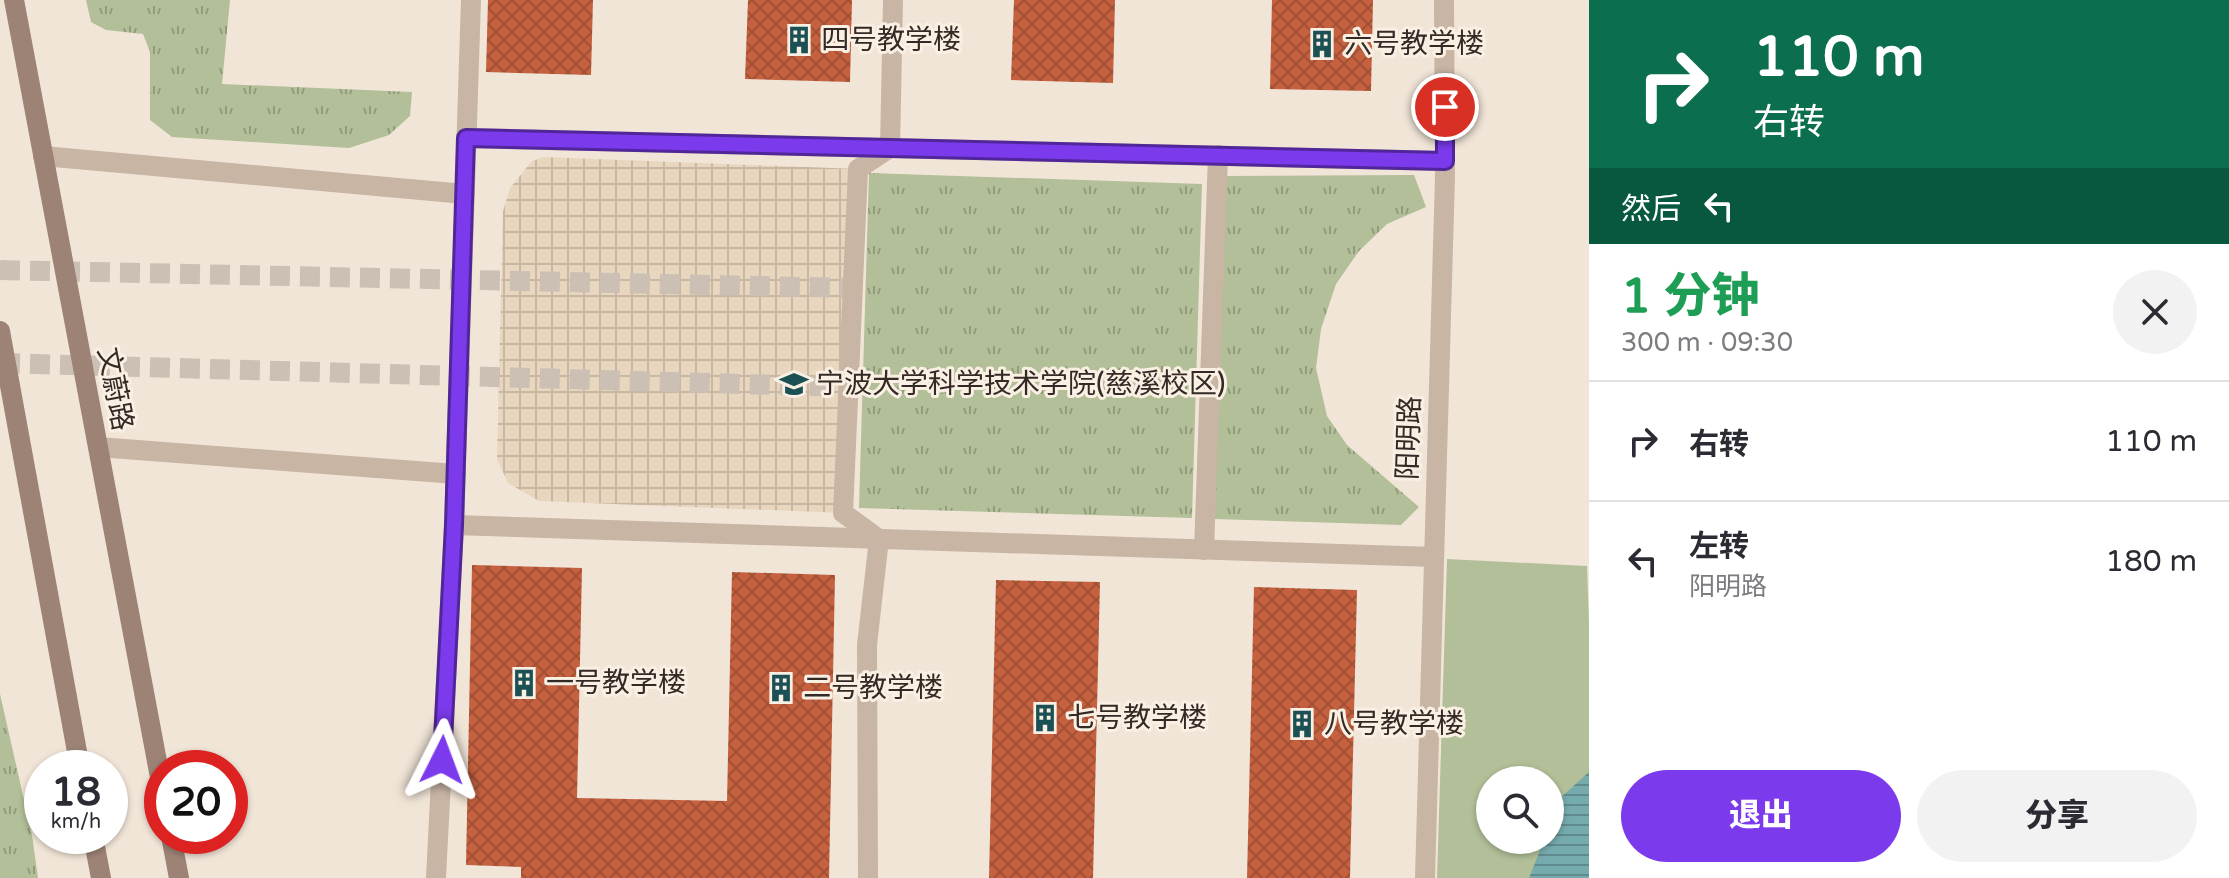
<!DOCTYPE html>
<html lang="zh">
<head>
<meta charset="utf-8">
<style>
	body { margin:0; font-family:"Varela Round","Noto Sans SC",sans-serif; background:#f2f2f3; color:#2b2b33; height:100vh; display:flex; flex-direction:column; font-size:30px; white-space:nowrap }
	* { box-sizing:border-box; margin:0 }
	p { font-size:26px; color:#7c7c81 }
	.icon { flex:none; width:44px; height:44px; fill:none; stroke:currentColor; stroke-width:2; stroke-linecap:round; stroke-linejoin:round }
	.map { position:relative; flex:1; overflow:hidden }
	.drawer { display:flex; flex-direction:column; background:#fff; width:640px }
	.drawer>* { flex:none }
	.guide { background:#0b6e4f; color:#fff; overflow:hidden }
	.fabs { position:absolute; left:1476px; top:766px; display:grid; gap:16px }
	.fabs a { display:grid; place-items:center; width:88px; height:88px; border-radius:50%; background:#fff; box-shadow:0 2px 6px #0004; font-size:40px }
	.speed { position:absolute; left:24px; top:750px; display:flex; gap:16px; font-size:40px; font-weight:700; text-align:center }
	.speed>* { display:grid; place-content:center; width:104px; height:104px; border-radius:50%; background:#fff; box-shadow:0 2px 6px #0004; line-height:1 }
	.speed small { font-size:20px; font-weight:400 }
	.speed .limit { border:12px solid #d22; background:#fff; color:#111 }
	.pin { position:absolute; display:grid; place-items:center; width:68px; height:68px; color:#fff; margin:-34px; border:4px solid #fff; border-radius:50%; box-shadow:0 2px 8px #0007 }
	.me { position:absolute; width:88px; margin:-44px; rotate:3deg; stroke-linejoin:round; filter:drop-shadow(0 0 6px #0008) }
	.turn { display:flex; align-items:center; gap:28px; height:168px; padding:0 32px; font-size:36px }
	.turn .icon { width:104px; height:104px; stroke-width:2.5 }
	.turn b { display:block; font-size:56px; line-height:68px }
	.then { display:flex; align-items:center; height:76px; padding:0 32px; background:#0003; gap:16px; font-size:30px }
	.round { display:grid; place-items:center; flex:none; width:84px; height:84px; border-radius:42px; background:#f2f2f3 }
	.summary { display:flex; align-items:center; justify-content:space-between; height:136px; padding:0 32px }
	h1 { font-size:48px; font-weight:800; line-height:60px; color:#1e9e55 }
	.primary-button { display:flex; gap:16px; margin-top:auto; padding:16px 32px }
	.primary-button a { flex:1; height:92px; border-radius:48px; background:#7c3aed; color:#fff; font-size:32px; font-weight:800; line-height:92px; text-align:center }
	.primary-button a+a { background:#f2f2f3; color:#2b2b33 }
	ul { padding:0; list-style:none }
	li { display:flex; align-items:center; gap:24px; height:120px; padding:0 32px; border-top:2px solid #e1e1e2 }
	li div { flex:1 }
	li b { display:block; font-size:30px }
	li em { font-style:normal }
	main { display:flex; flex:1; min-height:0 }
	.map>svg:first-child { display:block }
	.grass { fill:url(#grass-tufts) }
	.park { fill:#b2bf98; fill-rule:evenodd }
	.plaza { fill:url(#plaza-grid) }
	.water { fill:url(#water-rules) }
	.building { fill:url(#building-cross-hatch) }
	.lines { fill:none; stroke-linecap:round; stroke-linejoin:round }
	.pedestrian-tunnel { stroke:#cbc0b3; stroke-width:20; stroke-dasharray:20 10; stroke-linecap:butt }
	.service { stroke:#c8b5a4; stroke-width:20 }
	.pedestrian { stroke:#c8b5a4; stroke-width:20 }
	.secondary { stroke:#9c8375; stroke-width:20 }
	.route-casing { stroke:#51269a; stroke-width:20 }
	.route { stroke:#7c3aed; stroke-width:14 }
	.labels { text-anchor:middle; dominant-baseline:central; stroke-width:6; stroke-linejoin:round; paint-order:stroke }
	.poi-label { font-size:28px; fill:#342a25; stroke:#f9efe3; text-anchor:start }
	.street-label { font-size:28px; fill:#342a25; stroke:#f9efe3 }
</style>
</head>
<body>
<main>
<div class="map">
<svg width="1589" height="878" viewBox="0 0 1589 878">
	<defs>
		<pattern id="grass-tufts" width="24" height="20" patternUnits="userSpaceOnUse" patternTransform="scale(2)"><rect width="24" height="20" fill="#b2bf98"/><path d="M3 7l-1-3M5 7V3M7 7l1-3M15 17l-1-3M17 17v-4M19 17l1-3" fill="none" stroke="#929b7c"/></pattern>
		<pattern id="plaza-grid" width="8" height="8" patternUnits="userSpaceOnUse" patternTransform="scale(2)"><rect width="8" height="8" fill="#e9d6be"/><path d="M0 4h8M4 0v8" fill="none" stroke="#c8b8a3"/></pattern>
		<pattern id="water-rules" width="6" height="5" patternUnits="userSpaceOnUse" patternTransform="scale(2)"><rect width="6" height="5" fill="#76abae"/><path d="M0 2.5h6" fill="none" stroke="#628b8d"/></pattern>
		<pattern id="building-cross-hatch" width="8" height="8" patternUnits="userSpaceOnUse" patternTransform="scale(2)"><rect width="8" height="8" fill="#c66140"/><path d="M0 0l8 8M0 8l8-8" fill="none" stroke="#a25035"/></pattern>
	</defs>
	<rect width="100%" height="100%" fill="#f1e5d7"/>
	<!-- grass -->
	<g class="grass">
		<path d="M 86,0 L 230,0 L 222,84 L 412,92 L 410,116 L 389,135 L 349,148 L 172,137 L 150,120 L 150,52 L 143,34 L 106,30 L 91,22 Z"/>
		<path d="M 869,173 L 1202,184 L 1192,518 L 859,508 Z"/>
		<path d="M 1414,175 L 1426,207 L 1387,224 L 1359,251 L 1336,284 L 1321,329 L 1316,368 L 1327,416 L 1347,445 L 1419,507 L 1401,525 L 1214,519 L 1225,176 Z"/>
		<path d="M 0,694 L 32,835 L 38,878 L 0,878 Z"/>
	</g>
	<!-- park -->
	<path class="park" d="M 1447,559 L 1587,566 L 1589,623 L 1589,878 L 1437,878 ZM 1490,780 L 1550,780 L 1550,840 L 1490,840 Z"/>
	<!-- plaza -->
	<path class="plaza" d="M 544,157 L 858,169 L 843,513 L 539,501 L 508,483 L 497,459 L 503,211 L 510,188 L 532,161 Z"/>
	<!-- water -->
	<path class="water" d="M 1589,772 L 1589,878 L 1529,878 L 1544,840 L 1550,840 L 1550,825 L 1559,799 Z"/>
	<!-- building -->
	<g class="building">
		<path d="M 488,0 L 593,0 L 591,75 L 486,72 Z"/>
		<path d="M 748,0 L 852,0 L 850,82 L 745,79 Z"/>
		<path d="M 1014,0 L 1115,0 L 1113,83 L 1011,80 Z"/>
		<path d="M 1272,0 L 1373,0 L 1371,91 L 1270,89 Z"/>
		<path d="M 472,565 L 582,568 L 577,798 L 727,801 L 732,572 L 835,575 L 829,878 L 521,878 L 521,867 L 466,865 Z"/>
		<path d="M 996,580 L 1100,582 L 1093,878 L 989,878 Z"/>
		<path d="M 1254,587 L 1357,590 L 1350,878 L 1247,878 Z"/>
	</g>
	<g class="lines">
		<!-- pedestrian-tunnel -->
		<g class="pedestrian-tunnel">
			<path d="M 0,270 L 853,288"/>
			<path d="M 0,363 L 848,387"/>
		</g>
		<!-- service -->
		<g class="service">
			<path d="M 466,138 L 1445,161"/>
			<path d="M 43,156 L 465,194"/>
			<path d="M 98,447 L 456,474"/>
			<path d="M 454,525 L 1434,557"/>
			<path d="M 436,878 L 454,525 L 471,0"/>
			<path d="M 1425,878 L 1445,176 L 1444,0"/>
		</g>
		<!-- pedestrian -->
		<g class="pedestrian">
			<path d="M 1204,550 L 1218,155"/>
			<path d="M 868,878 L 867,645 L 879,539 L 843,513 L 858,169 L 890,148 L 893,0"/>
		</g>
		<!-- secondary -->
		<g class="secondary">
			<path d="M 14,0 L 162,788"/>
			<path d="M 0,331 L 80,768"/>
			<path d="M 93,836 L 101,878"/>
			<path d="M 171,836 L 179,878"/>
		</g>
	</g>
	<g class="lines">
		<defs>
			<path id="route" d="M 442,760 L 454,525 L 466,138 L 1445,161 L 1445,107"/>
		</defs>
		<!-- route casing -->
		<use href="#route" class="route-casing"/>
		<!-- route -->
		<use href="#route" class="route"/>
	</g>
	<!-- icons -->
	<defs>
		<symbol id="building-bare" viewBox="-9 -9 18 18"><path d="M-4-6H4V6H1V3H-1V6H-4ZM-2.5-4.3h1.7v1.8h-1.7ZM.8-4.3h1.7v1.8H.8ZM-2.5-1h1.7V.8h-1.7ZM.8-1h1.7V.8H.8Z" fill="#1b5155" stroke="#f9efe3" stroke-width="2.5" paint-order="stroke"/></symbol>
		<symbol id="university-bare" viewBox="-9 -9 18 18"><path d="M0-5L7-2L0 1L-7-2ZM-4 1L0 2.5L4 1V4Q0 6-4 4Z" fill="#1b5155" stroke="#f9efe3" stroke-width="2.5" paint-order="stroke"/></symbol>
	</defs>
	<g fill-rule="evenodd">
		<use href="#building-bare" x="779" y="20" width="40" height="40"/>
		<use href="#building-bare" x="1302" y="24" width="40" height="40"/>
		<use href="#university-bare" x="774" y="364" width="40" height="40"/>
		<use href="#building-bare" x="504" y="663" width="40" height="40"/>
		<use href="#building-bare" x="761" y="668" width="40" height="40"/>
		<use href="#building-bare" x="1025" y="698" width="40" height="40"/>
		<use href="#building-bare" x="1282" y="704" width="40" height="40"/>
	</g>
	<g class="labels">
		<!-- poi labels -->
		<g class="poi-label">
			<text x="821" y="40">四号教学楼</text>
			<text x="1344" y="44">六号教学楼</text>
			<text x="816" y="384">宁波大学科学技术学院(慈溪校区)</text>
			<text x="546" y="683">一号教学楼</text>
			<text x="803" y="688">二号教学楼</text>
			<text x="1067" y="718">七号教学楼</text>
			<text x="1324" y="724">八号教学楼</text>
		</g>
		<!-- street labels -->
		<g class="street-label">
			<text transform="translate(115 389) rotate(79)">文蔚路</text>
			<text transform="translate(1409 438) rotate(-88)">阳明路</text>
		</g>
	</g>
</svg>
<div class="fabs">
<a><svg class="icon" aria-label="search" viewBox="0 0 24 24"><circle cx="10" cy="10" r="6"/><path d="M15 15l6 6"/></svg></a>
</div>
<div class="speed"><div>18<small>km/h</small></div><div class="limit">20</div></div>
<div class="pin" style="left:1445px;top:107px;background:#d93025"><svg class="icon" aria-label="arrive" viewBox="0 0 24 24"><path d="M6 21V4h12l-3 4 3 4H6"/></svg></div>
<svg class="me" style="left:442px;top:760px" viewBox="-20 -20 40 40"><path d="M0-17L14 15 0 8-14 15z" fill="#7c3aed" stroke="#fff" stroke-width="4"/></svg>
</div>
<section class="drawer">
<div class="guide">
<div class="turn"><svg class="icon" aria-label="right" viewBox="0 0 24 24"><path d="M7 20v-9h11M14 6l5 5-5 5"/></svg><div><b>110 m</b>右转</div></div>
<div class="then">然后<svg class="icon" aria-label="left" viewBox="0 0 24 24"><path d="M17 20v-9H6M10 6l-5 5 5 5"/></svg></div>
</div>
<div class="summary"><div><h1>1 分钟</h1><p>300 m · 09:30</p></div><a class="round"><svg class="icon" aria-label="close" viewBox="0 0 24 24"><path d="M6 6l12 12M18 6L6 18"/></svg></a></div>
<ul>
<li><svg class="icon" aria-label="right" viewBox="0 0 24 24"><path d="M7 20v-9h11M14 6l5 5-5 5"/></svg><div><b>右转</b></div><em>110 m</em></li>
<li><svg class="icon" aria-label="left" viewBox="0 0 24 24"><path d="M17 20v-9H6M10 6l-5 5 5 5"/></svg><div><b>左转</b><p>阳明路</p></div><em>180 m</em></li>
</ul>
<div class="primary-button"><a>退出</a><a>分享</a></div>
</section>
</main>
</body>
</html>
